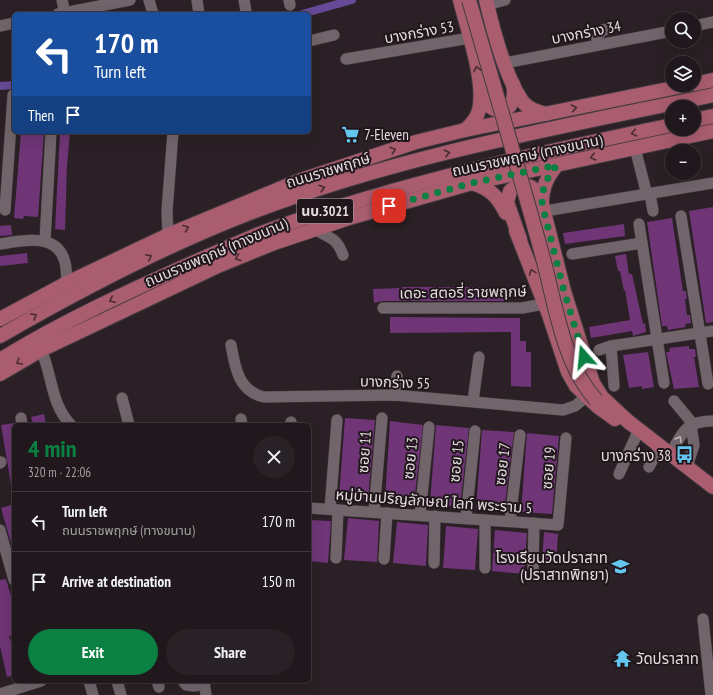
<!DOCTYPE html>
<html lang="en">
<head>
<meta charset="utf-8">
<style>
	body { margin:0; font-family:"PT Sans Narrow","Noto Sans Thai",sans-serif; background:#282125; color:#f1f3f6; height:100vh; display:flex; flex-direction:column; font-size:15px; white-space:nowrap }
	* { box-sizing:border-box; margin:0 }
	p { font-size:13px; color:#a2a0a3 }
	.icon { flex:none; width:22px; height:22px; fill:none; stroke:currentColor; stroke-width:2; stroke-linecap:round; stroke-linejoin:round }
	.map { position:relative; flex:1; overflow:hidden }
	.details { position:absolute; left:12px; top:423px; width:299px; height:260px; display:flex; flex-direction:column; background:#20181c; border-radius:6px; box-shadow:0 4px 16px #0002,0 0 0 1px #3d373b }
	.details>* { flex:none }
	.hud { position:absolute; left:12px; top:12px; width:299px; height:122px; border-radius:6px; box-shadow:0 4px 16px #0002,0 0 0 1px #3d373b; background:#1a4fa0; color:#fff; overflow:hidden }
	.tools { position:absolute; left:665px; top:12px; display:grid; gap:8px }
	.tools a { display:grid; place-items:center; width:36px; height:36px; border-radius:50%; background:#20181c; box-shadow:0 4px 16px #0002,0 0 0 1px #3d373b; font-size:20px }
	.pin { position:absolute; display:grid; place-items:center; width:34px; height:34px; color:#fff; margin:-17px; border-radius:8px; box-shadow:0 2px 6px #0006 }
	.me { position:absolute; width:44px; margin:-22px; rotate:342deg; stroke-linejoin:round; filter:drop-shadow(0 0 3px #0008) }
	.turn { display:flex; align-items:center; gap:14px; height:84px; padding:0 16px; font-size:18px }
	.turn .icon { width:52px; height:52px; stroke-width:2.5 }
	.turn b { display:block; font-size:28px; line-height:34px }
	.then { display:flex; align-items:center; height:38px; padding:0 16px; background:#0003; gap:8px; font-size:15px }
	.round { display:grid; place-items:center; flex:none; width:42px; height:42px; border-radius:21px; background:#282125 }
	.summary { display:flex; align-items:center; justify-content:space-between; height:68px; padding:0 16px }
	h1 { font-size:24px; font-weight:700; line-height:30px; color:#0b8043 }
	.primary-button { display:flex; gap:8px; margin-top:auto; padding:8px 16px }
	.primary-button a { flex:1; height:46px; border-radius:24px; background:#0b8043; color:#fff; font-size:16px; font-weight:700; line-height:46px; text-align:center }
	.primary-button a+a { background:#282125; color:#f1f3f6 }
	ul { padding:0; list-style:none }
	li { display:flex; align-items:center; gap:12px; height:60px; padding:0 16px; border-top:1px solid #3d373b }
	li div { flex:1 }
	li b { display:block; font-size:15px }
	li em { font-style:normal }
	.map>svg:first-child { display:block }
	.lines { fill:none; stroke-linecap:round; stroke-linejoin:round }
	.canal { stroke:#674a97; stroke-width:8 }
	.building { fill:#6f3577 }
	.minor-casing { stroke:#443b40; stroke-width:12 }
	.major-casing { stroke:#443b40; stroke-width:16 }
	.minor { stroke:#71656b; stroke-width:11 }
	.major { stroke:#a95d6f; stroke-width:14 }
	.major-bridge-casing { stroke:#443b40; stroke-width:16; stroke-linecap:butt }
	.major-bridge { stroke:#a95d6f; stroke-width:14 }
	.oneway { stroke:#492b34 }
	.oneway2 { stroke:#bbb2b6 }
	.route { stroke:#0b8043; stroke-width:7; stroke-dasharray:0 12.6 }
	.labels { text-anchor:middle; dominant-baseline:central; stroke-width:4; stroke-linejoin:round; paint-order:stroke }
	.shield { fill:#20161b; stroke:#a8a0a4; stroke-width:1 }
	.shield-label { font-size:14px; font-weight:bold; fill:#e3dbdf }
	.street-label { font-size:15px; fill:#e3dbdf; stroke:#20161b }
	.poi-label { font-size:15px; fill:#e3dbdf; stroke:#20161b; text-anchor:start }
</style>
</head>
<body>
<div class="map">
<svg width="713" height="695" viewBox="0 0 713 695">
	<rect width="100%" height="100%" fill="#2a2025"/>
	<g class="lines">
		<!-- canal -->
		<g class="canal">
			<path d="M 302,14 L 352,0"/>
			<path d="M 0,86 L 14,85"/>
		</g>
	</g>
	<!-- building -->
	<g class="building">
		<path d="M 21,132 L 44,132 L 38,217 L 24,216 L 23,219 L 14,218 Z"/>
		<path d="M 60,132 L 70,132 L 67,165 L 65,230 L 55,229 Z"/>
		<path d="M 713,207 L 713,322 L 706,323 L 689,211 Z"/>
		<path d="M 672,218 L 683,291 L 686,291 L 687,299 L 685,299 L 687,315 L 690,315 L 691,323 L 685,324 L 686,327 L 668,330 L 667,326 L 662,326 L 647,222 Z"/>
		<path d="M 624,224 L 625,236 L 565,244 L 563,233 Z"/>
		<path d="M 11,225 L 12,235 L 0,236 L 0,226 Z"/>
		<path d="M 27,253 L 28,263 L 0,266 L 0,256 Z"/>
		<path d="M 626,254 L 629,274 L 632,274 L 643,324 L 645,323 L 646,332 L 633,336 L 632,331 L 591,338 L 589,327 L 630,320 L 625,290 L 624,291 L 620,271 L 618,271 L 615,256 Z"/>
		<path d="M 402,287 L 507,287 L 507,301 L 383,301 L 374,303 L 373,289 L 402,288 Z"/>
		<path d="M 390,317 L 520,318 L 520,341 L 526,341 L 526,352 L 531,352 L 531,387 L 511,386 L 511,332 L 390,333 Z"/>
		<path d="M 689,346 L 689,349 L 695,349 L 696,357 L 694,357 L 699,387 L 674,389 L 666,352 L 670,352 L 669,348 Z"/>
		<path d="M 648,352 L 654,387 L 642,389 L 642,386 L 629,388 L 623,355 Z"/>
		<path d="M 44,414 L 46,424 L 33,425 L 31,417 Z"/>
		<path d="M 345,418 L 375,420 L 368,500 L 339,497 Z"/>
		<path d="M 390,421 L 423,425 L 414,503 L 385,500 Z"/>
		<path d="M 14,423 L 14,484 L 11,484 L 1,425 Z"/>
		<path d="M 436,425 L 469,428 L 460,507 L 430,504 Z"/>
		<path d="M 482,430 L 514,432 L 504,511 L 476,508 Z"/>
		<path d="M 527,433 L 559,436 L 552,514 L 521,512 Z"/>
		<path d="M 14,504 L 14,550 L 13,550 L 1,508 Z"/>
		<path d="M 348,518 L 379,521 L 377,562 L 344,560 Z"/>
		<path d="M 309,520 L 331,521 L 328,563 L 309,561 Z"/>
		<path d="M 397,522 L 428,525 L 426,566 L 393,563 Z"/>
		<path d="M 446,526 L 478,529 L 475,570 L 443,568 Z"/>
		<path d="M 495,530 L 527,533 L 524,574 L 492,571 Z"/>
		<path d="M 544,532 L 558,534 L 556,562 L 542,561 Z"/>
		<path d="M 6,579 L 14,606 L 14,635 L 9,636 L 14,652 L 14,675 L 7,677 L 0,646 L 0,580 Z"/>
	</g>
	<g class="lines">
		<defs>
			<g id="minor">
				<path d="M 62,0 L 65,14"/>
				<path d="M 149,0 L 153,14"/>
				<path d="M 197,0 L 199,14"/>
				<path d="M 244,0 L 246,11"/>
				<path d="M 289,0 L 290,5"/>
				<path d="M 487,5 L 505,0"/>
				<path d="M 58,14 L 130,0"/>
				<path d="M 0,26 L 14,23"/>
				<path d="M 694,26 L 713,22"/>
				<path d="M 309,41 L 334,35"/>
				<path d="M 597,45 L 597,36 L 603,30 L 608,29"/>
				<path d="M 346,59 L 470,38"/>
				<path d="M 505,63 L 672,31"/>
				<path d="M 635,148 L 647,195"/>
				<path d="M 650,194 L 653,211"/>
				<path d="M 5,210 L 13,95"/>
				<path d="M 545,211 L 713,183"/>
				<path d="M 681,216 L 708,384"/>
				<path d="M 639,224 L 664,383"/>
				<path d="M 315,229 C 329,239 336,236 343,255"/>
				<path d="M 168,235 L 167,211 L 173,132"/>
				<path d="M 45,241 L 51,132"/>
				<path d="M 0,244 C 20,241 55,232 64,259 C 67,266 66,275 67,283"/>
				<path d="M 572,254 L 642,243"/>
				<path d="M 383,308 L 522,308 L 544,304"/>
				<path d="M 231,345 C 235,367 238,391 264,397 L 394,395 L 563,410 L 575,406 L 587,396"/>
				<path d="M 611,346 L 614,386"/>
				<path d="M 41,350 C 53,376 50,403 71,425"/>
				<path d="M 599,350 L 611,346 L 713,331"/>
				<path d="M 394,395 L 397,376"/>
				<path d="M 122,398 L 129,425"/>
				<path d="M 473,401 L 479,357"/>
				<path d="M 674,401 L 693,424"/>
				<path d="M 21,418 L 22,425"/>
				<path d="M 241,419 L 242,425"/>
				<path d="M 291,425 L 291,422"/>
				<path d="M 670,455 C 682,433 685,421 713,421"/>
				<path d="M 0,463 L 1,462"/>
				<path d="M 649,467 L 657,452"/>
				<path d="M 687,467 L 694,445 L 691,425"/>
				<path d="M 619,474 L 636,436"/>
				<path d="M 309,508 L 558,525 L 566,438"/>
				<path d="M 330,509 L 337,420"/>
				<path d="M 374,512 L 382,418"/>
				<path d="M 420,515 L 429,427"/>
				<path d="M 466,518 L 475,431"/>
				<path d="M 510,521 L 520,435"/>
				<path d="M 0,530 L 14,580"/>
				<path d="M 336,558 L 338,510"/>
				<path d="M 384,559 L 387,513"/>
				<path d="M 434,563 L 435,516"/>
				<path d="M 485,568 L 485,520"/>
				<path d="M 533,571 L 534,523"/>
				<path d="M 703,619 L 711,695"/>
				<path d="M 89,681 L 93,695"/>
				<path d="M 117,681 L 121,695"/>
				<path d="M 157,681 L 159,687"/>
				<path d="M 183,681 L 186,685 L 194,686 L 204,684"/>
				<path d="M 204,681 L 206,695"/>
				<path d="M 0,694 L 41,681"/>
			</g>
			<g id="major">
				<path d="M 460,0 C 467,28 486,83 479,110 C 477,119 471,125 465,130"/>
				<path d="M 486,0 C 493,30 505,76 522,101 C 528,109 537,112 546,114"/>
				<path d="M 694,84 L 713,80"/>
				<path d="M 481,95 C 494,121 519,112 513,84"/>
				<path d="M 694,120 L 713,116"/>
				<path d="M 472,183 C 491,189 497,196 506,213"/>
				<path d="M 542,204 C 542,187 547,177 557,165"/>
				<path d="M 516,231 L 549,315 L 568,372 L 576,386 L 597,406 L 615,419"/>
				<path d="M 520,239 L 507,202 L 510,191 L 518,185 L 523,184 L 531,187 L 535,190 L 542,204 L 564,291 L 593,383 L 602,397 L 631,424"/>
				<path d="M 0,319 L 67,283 L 168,235 L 301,180 L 416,142 L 465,130 L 688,85"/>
				<path d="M 0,336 C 78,291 158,249 242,216 C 392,157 555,128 713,95"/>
				<path d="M 0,360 C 63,321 131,290 199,260 C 223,250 247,238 272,229 C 402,183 537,153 672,125"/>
				<path d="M 0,374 L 41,350 L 220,265 L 274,243 L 349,218 L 472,183 L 713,131"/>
				<path d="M 625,419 L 713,487"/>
			</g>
		</defs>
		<!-- minor casing -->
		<use href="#minor" class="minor-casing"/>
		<!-- major casing -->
		<use href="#major" class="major-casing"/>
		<!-- minor -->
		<use href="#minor" class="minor"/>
		<!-- major -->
		<use href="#major" class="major"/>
		<defs>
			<path id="major-bridge" d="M 469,0 C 493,83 518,167 541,251 C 555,299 561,361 596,400"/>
		</defs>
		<!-- major-bridge casing -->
		<use href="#major-bridge" class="major-bridge-casing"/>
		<!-- major-bridge -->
		<use href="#major-bridge" class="major-bridge"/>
	</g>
	<!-- one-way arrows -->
	<defs><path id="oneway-chevron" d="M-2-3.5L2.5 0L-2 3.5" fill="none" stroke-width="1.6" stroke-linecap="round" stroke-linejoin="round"/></defs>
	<g class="oneway">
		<use href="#oneway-chevron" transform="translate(477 69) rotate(-102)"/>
		<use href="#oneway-chevron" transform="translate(574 108) rotate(-12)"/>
		<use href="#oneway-chevron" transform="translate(634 133) rotate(168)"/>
		<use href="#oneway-chevron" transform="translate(393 150) rotate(-18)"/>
		<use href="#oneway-chevron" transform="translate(447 153) rotate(-13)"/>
		<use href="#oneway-chevron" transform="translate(593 157) rotate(168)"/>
		<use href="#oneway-chevron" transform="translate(322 188) rotate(-17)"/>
		<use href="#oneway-chevron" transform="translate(186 228) rotate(-22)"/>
		<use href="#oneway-chevron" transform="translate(149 257) rotate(-26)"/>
		<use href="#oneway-chevron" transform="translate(238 258) rotate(158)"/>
		<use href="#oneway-chevron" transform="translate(532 272) rotate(-111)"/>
		<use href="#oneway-chevron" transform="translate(112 300) rotate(155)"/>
		<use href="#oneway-chevron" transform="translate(34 316) rotate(-30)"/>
		<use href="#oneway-chevron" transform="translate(19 362) rotate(150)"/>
	</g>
	<use class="oneway2" href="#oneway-chevron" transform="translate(679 439) rotate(-60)"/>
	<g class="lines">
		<!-- route -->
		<path class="route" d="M 389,206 L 472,183 L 557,165 C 547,177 542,187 542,204 L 564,291 L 584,357"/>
	</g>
	<!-- icons -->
	<defs>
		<symbol id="supermarket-bare" viewBox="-9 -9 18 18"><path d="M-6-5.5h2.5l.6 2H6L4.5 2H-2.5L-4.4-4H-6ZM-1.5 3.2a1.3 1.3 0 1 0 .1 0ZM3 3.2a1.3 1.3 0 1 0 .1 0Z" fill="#64c5ee" stroke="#20161b" stroke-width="2.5" paint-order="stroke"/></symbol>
		<symbol id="bus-bare" viewBox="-9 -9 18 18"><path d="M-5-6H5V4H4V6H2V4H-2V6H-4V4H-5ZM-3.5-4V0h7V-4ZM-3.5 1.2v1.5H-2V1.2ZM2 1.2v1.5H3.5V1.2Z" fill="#64c5ee" stroke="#20161b" stroke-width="2.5" paint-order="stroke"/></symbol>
		<symbol id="school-bare" viewBox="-9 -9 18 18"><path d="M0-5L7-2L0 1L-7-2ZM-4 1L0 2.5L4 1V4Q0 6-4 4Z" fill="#64c5ee" stroke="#20161b" stroke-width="2.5" paint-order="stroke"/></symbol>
		<symbol id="temple-bare" viewBox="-9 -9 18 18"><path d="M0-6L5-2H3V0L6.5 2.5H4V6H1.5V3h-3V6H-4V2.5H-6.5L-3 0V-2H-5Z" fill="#64c5ee" stroke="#20161b" stroke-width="2.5" paint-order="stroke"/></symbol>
	</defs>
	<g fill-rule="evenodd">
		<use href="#supermarket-bare" x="338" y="122" width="25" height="25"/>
		<use href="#bus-bare" x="672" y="442" width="25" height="25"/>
		<use href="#school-bare" x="608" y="554" width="25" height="25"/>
		<use href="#temple-bare" x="610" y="646" width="25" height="25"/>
	</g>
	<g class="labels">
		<!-- shield labels -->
		<rect class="shield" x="297" y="199" width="56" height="24" rx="3"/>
		<g class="shield-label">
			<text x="325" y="211">นบ.3021</text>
		</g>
		<!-- street labels -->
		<g class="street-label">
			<text transform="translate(419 32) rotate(-10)">บางกร่าง 53</text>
			<text transform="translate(586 32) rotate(-11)">บางกร่าง 34</text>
			<text transform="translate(527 155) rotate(-12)">ถนนราชพฤกษ์ (ทางขนาน)</text>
			<text transform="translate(328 170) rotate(-17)">ถนนราชพฤกษ์</text>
			<text transform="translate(216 252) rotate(-23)">ถนนราชพฤกษ์ (ทางขนาน)</text>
			<text transform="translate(463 292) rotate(-1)">เดอะ สตอรี่ ราชพฤกษ์</text>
			<text transform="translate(395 382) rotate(2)">บางกร่าง 55</text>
			<text transform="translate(364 452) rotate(-86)">ซอย 11</text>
			<text transform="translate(410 458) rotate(-84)">ซอย 13</text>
			<text transform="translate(456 461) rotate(-84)">ซอย 15</text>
			<text transform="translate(502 464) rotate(-83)">ซอย 17</text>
			<text transform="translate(548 468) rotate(-85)">ซอย 19</text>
			<text transform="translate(434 501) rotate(4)">หมู่บ้านปริญลักษณ์ ไลท์ พระราม 5</text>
		</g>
		<!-- poi labels -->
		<g class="poi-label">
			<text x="364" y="134">7-Eleven</text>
			<text x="671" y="455" text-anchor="end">บางกร่าง 38</text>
			<text x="608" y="557" text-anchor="end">โรงเรียนวัดปราสาท<tspan x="608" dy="17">(ปราสาทพิทยา)</tspan></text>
			<text x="636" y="658">วัดปราสาท</text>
		</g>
	</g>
</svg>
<div class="tools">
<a><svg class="icon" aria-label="search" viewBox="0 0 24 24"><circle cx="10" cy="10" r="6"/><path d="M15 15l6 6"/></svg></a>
<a><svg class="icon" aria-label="layers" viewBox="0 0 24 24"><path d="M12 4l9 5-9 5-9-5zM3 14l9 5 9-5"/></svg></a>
<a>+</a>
<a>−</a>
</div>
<div class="pin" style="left:389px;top:206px;background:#d93025"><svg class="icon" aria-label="arrive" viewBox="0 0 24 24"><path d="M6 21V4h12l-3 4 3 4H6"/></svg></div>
<svg class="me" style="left:584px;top:357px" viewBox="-20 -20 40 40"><path d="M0-17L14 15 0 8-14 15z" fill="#0b8043" stroke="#fff" stroke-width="4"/></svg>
<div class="hud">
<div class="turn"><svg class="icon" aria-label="left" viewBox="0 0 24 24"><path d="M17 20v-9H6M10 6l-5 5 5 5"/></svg><div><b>170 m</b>Turn left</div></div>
<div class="then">Then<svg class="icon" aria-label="arrive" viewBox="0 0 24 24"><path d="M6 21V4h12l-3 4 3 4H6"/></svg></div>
</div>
<section class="details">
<div class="summary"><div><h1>4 min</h1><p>320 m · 22:06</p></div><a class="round"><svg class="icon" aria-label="close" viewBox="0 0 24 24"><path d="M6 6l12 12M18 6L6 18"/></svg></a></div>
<ul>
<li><svg class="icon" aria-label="left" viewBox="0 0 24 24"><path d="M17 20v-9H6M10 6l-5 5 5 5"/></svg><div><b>Turn left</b><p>ถนนราชพฤกษ์ (ทางขนาน)</p></div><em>170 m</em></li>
<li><svg class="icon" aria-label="arrive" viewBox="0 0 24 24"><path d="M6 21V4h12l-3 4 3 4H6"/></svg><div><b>Arrive at destination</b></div><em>150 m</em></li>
</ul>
<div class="primary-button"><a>Exit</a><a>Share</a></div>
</section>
</div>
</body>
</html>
